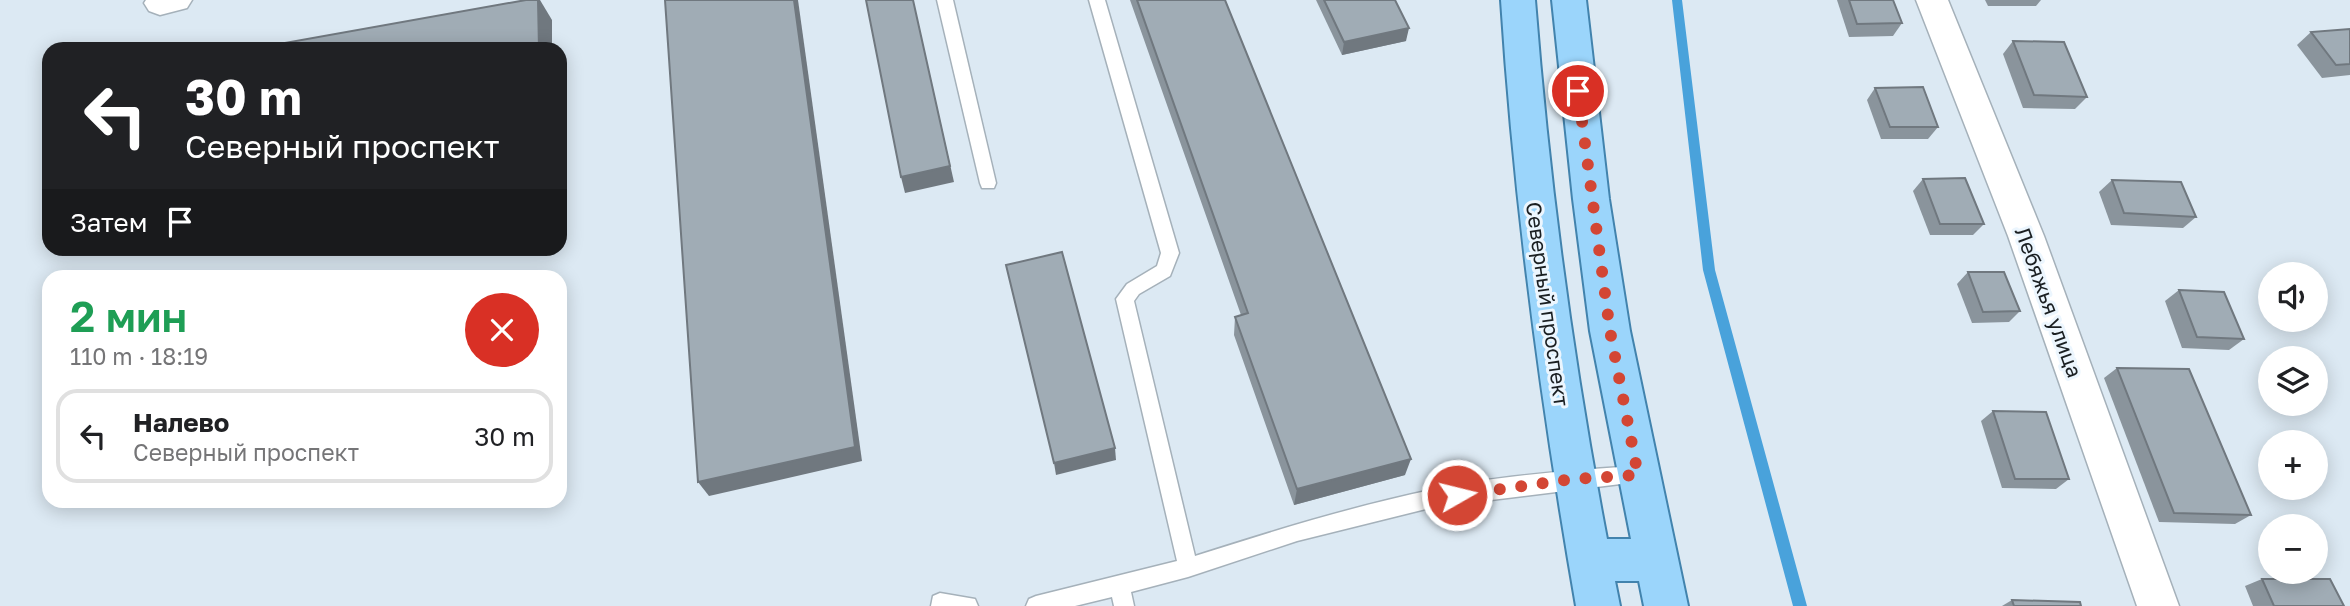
<!DOCTYPE html>
<html lang="ru">
<head>
<meta charset="utf-8">
<style>
	body { margin:0; font-family:"Golos Text",sans-serif; background:#f2f2f2; color:#202124; height:100vh; display:flex; flex-direction:column; font-size:26px; white-space:nowrap }
	* { box-sizing:border-box; margin:0 }
	p { font-size:23px; color:#757577 }
	.icon { flex:none; width:38px; height:38px; fill:none; stroke:currentColor; stroke-width:2; stroke-linecap:round; stroke-linejoin:round }
	.map { position:relative; flex:1; overflow:hidden }
	.sheet { position:absolute; left:42px; top:270px; width:525px; height:238px; display:flex; flex-direction:column; background:#fff; border-radius:21px; box-shadow:0 4px 18px #0003 }
	.sheet>* { flex:none }
	.guide { position:absolute; left:42px; top:42px; width:525px; height:214px; border-radius:21px; box-shadow:0 4px 18px #0003; background:#202124; color:#fff; overflow:hidden }
	.buttons { position:absolute; left:2258px; top:262px; display:grid; gap:14px }
	.buttons a { display:grid; place-items:center; width:70px; height:70px; border-radius:50%; background:#fff; box-shadow:0 4px 18px #0003; font-size:35px }
	.pin { position:absolute; display:grid; place-items:center; width:60px; height:60px; color:#fff; margin:-30px; border:4px solid #fff; border-radius:50%; box-shadow:0 2px 7px #0007 }
	.me { position:absolute; width:77px; margin:-38px; rotate:82deg; stroke-linejoin:round; filter:drop-shadow(0 0 5px #0008) }
	.turn { display:flex; align-items:center; gap:24px; height:147px; padding:0 28px; font-size:32px }
	.turn .icon { width:91px; height:91px; stroke-width:2.5 }
	.turn b { display:block; font-size:49px; line-height:60px }
	.then { display:flex; align-items:center; height:66px; padding:0 28px; background:#0003; gap:14px; font-size:26px }
	.round { display:grid; place-items:center; flex:none; width:74px; height:74px; border-radius:37px; background:#f2f2f2 }
	.overview { display:flex; align-items:center; justify-content:space-between; height:119px; padding:0 28px }
	h1 { font-size:42px; font-weight:600; line-height:52px; color:#1e9e55 }
	ul { padding:0; list-style:none }
	li { display:flex; align-items:center; gap:21px; height:94px; margin:0 14px 10px; padding:0 14px; border:4px solid #e0e0e0; border-radius:21px }
	li div { flex:1 }
	li b { display:block; font-size:26px }
	li em { font-style:normal }
	.map>svg:first-child { display:block }
	.lines { fill:none; stroke-linecap:round; stroke-linejoin:round }
	.stream { fill:#49a2db; fill-rule:evenodd }
	.lane-casing { stroke:#a5b1ba; stroke-width:3 }
	.street-casing { stroke:#a5b1ba; stroke-width:3 }
	.primary-casing { stroke:#4283ad; stroke-width:4 }
	.lane { fill:#fff; fill-rule:evenodd }
	.street { fill:#fff; fill-rule:evenodd }
	.primary { fill:#9bd5fb; fill-rule:evenodd }
	.wall { fill:#8a949c }
	.shaded-wall { fill:#70787f }
	.building { fill:#a0acb5; stroke:#70787f; stroke-width:2 }
	.route { stroke:#d34634; stroke-width:12; stroke-dasharray:0 21.6 }
	.labels { text-anchor:middle; dominant-baseline:central; stroke-width:6; stroke-linejoin:round; paint-order:stroke }
	.street-label { font-size:21px; fill:#1a1f22; stroke:#ecf6fe }
</style>
</head>
<body>
<div class="map">
<svg width="2350" height="606" viewBox="0 0 2350 606">
	<rect width="100%" height="100%" fill="#dce9f3"/>
	<g class="lines">
		<!-- stream -->
		<path class="stream" d="M 1672,0 L 1682,0 L 1715,270 L 1807,606 L 1793,606 L 1703,270 Z"/>
		<defs>
			<g id="lane">
				<path d="M 937,0 L 953,0 L 996,183 L 994,188 L 982,188 L 980,183 Z"/>
				<path d="M 1089,0 L 1105,0 L 1179,253 L 1170,276 L 1139,294 L 1134,301 L 1195,556 C 1273,531 1351,507 1431,490 C 1495,476 1572,470 1638,466 L 1645,469 L 1647,475 L 1645,481 L 1434,507 L 1297,541 L 1188,577 L 1131,592 L 1134,606 L 1114,606 L 1112,597 L 1075,606 L 1026,606 L 1029,599 L 1036,596 L 1177,561 L 1116,299 L 1127,284 L 1157,266 L 1161,253 Z"/>
				<path d="M 940,593 L 975,599 L 978,606 L 931,606 L 933,596 Z"/>
			</g>
			<g id="street">
				<path d="M 146,0 L 192,0 L 187,8 L 160,15 L 149,11 L 144,3 Z"/>
				<path d="M 1916,0 L 1948,0 L 2044,236 L 2179,606 L 2137,606 L 2008,236 Z"/>
			</g>
			<path id="primary" d="M 1501,0 L 1535,0 C 1549,181 1573,361 1607,539 L 1631,539 L 1590,331 L 1573,199 L 1552,0 L 1586,0 L 1609,199 L 1630,331 L 1688,606 L 1644,606 L 1639,581 L 1615,581 L 1620,606 L 1576,606 C 1541,405 1514,204 1501,0 Z"/>
		</defs>
		<!-- lane casing -->
		<use href="#lane" class="lane-casing"/>
		<!-- street casing -->
		<use href="#street" class="street-casing"/>
		<!-- primary casing -->
		<use href="#primary" class="primary-casing"/>
		<!-- lane -->
		<use href="#lane" class="lane"/>
		<!-- street -->
		<use href="#street" class="street"/>
		<!-- primary -->
		<use href="#primary" class="primary"/>
	</g>
	<!-- wall -->
	<g class="wall">
		<path d="M 1130,0 L 1225,0 L 1405,475 L 1294,505 L 1234,335 L 1235,317 L 1241,315 Z"/>
		<path d="M 1316,0 L 1395,0 L 1406,41 L 1342,55 Z"/>
		<path d="M 1837,0 L 1893,0 L 1902,23 L 1893,36 L 1849,37 Z"/>
		<path d="M 1985,0 L 2041,0 L 2036,6 L 1988,6 Z"/>
		<path d="M 2350,29 L 2350,75 L 2322,78 L 2297,45 L 2311,32 Z"/>
		<path d="M 2013,41 L 2087,97 L 2075,109 L 2023,108 L 2003,54 Z"/>
		<path d="M 1875,88 L 1938,127 L 1928,139 L 1881,139 L 1867,100 Z"/>
		<path d="M 1923,179 L 1984,224 L 1973,235 L 1930,235 L 1913,191 Z"/>
		<path d="M 2112,180 L 2196,217 L 2183,228 L 2111,225 L 2099,192 Z"/>
		<path d="M 1968,272 L 2020,311 L 2009,322 L 1972,323 L 1957,284 Z"/>
		<path d="M 2179,290 L 2244,339 L 2229,350 L 2182,348 L 2165,301 Z"/>
		<path d="M 2117,368 L 2251,515 L 2235,524 L 2159,522 L 2104,378 Z"/>
		<path d="M 1993,411 L 2069,479 L 2056,489 L 2002,488 L 1981,421 Z"/>
		<path d="M 2262,579 L 2344,606 L 2253,606 L 2245,586 Z"/>
		<path d="M 2012,600 L 2081,606 L 2002,606 Z"/>
	</g>
	<!-- shaded-wall -->
	<g class="shaded-wall">
		<path d="M 538,0 L 540,0 L 552,20 L 552,49 L 539,49 Z"/>
		<path d="M 794,0 L 798,0 L 862,461 L 709,496 L 698,482 Z"/>
		<path d="M 913,0 L 954,182 L 905,193 L 901,177 Z"/>
		<path d="M 1409,28 L 1406,41 L 1342,55 L 1344,42 Z"/>
		<path d="M 1115,448 L 1116,460 L 1056,475 L 1054,463 Z"/>
		<path d="M 1411,459 L 1405,475 L 1294,505 L 1297,489 Z"/>
	</g>
	<!-- building -->
	<g class="building">
		<path d="M 526,0 L 538,0 L 539,49 L 251,49 Z"/>
		<path d="M 665,0 L 794,0 L 855,447 L 698,482 Z"/>
		<path d="M 866,0 L 913,0 L 950,166 L 901,177 Z"/>
		<path d="M 1137,0 L 1225,0 L 1411,459 L 1297,489 L 1235,317 L 1248,313 Z"/>
		<path d="M 1324,0 L 1395,0 L 1409,28 L 1344,42 Z"/>
		<path d="M 1849,0 L 1893,0 L 1902,23 L 1857,24 Z"/>
		<path d="M 2350,29 L 2350,64 L 2336,65 L 2311,32 Z"/>
		<path d="M 2013,41 L 2064,42 L 2087,97 L 2034,95 Z"/>
		<path d="M 1923,87 L 1938,127 L 1890,127 L 1875,88 Z"/>
		<path d="M 1965,178 L 1984,224 L 1940,224 L 1923,179 Z"/>
		<path d="M 2112,180 L 2181,182 L 2196,217 L 2124,213 Z"/>
		<path d="M 1062,252 L 1115,448 L 1054,463 L 1006,265 Z"/>
		<path d="M 1968,272 L 2004,272 L 2020,311 L 1983,312 Z"/>
		<path d="M 2179,290 L 2224,292 L 2244,339 L 2197,337 Z"/>
		<path d="M 2117,368 L 2189,369 L 2251,515 L 2174,513 Z"/>
		<path d="M 1993,411 L 2046,412 L 2069,479 L 2015,479 Z"/>
		<path d="M 2262,579 L 2330,579 L 2344,606 L 2274,606 Z"/>
		<path d="M 2012,600 L 2080,602 L 2081,606 L 2014,606 Z"/>
	</g>
	<g class="lines">
		<!-- route -->
		<path class="route" d="M 1457,495 L 1574,479 L 1638,475 L 1610,331 L 1578,91"/>
	</g>
	<g class="labels">
		<!-- street labels -->
		<g class="street-label">
			<text transform="translate(2049 302) rotate(70)">Лебяжья улица</text>
			<text transform="translate(1548 304) rotate(82)">Северный проспект</text>
		</g>
	</g>
</svg>
<div class="buttons">
<a><svg class="icon" aria-label="sound" viewBox="0 0 24 24"><path d="M4 9h4l5-4v14l-5-4H4zM17 9q2 3 0 6"/></svg></a>
<a><svg class="icon" aria-label="layers" viewBox="0 0 24 24"><path d="M12 4l9 5-9 5-9-5zM3 14l9 5 9-5"/></svg></a>
<a>+</a>
<a>−</a>
</div>
<div class="pin" style="left:1578px;top:91px;background:#d93025"><svg class="icon" aria-label="arrive" viewBox="0 0 24 24"><path d="M6 21V4h12l-3 4 3 4H6"/></svg></div>
<svg class="me" style="left:1457px;top:495px" viewBox="-20 -20 40 40"><circle r="17" fill="#d34634" stroke="#fff" stroke-width="3"/><path d="M0-11L8 9 0 5-8 9z" fill="#fff"/></svg>
<div class="guide">
<div class="turn"><svg class="icon" aria-label="left" viewBox="0 0 24 24"><path d="M17 20v-9H6M10 6l-5 5 5 5"/></svg><div><b>30 m</b>Северный проспект</div></div>
<div class="then">Затем<svg class="icon" aria-label="arrive" viewBox="0 0 24 24"><path d="M6 21V4h12l-3 4 3 4H6"/></svg></div>
</div>
<section class="sheet">
<div class="overview"><div><h1>2 мин</h1><p>110 m · 18:19</p></div><a class="round" style="background:#d93025;color:#fff"><svg class="icon" aria-label="close" viewBox="0 0 24 24"><path d="M6 6l12 12M18 6L6 18"/></svg></a></div>
<ul>
<li><svg class="icon" aria-label="left" viewBox="0 0 24 24"><path d="M17 20v-9H6M10 6l-5 5 5 5"/></svg><div><b>Налево</b><p>Северный проспект</p></div><em>30 m</em></li>
</ul>
</section>
</div>
</body>
</html>
